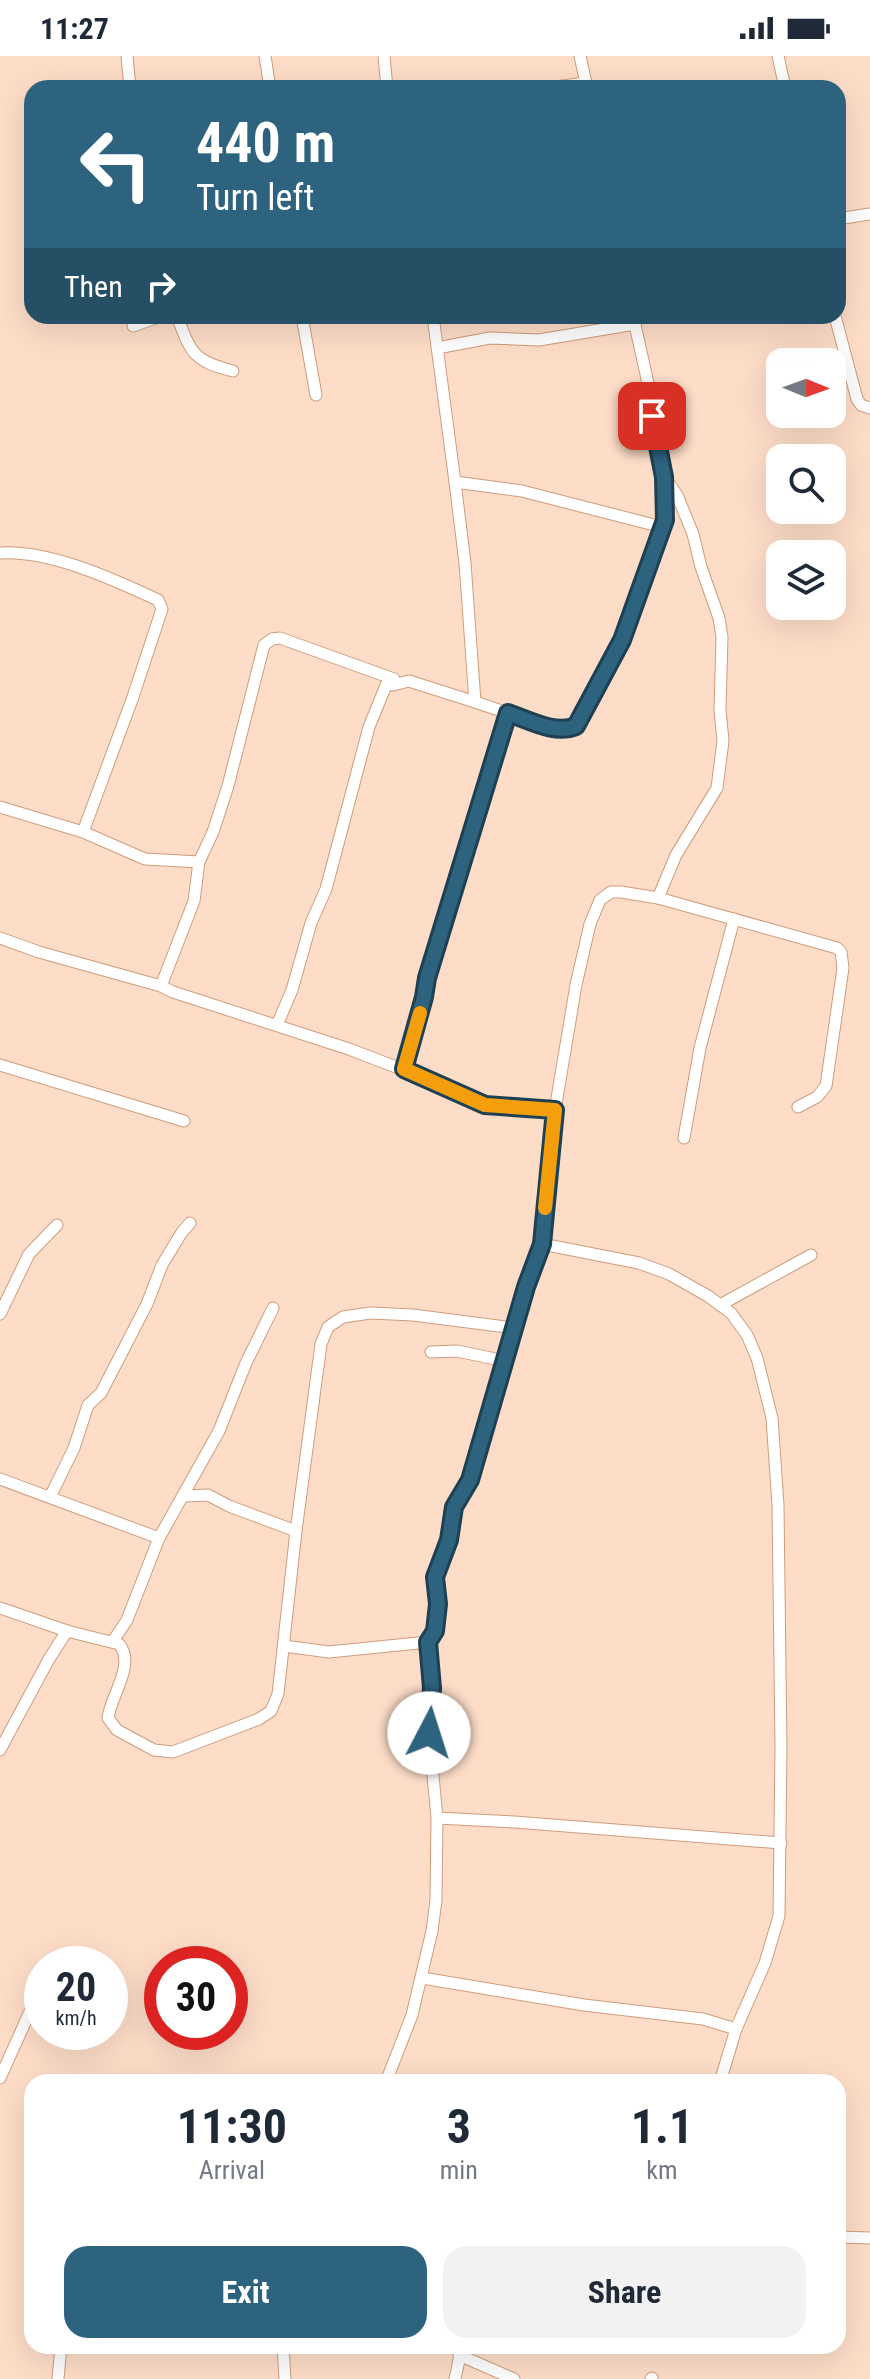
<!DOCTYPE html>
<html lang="en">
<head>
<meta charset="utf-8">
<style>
	body { margin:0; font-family:"Roboto Condensed",sans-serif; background:#f2f2f3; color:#1f2937; height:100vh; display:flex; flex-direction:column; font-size:30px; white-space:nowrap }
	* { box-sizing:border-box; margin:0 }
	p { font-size:26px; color:#747a83 }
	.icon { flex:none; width:44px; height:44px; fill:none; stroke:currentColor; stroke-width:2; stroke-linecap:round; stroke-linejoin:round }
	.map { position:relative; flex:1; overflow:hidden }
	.sheet { position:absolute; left:24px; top:2018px; width:822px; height:280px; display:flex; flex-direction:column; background:#fff; border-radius:24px; box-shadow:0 8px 32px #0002 }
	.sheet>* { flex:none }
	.top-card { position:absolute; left:24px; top:24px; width:822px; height:244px; border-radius:24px; box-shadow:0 8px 32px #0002; background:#2e637f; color:#fff; overflow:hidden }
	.needle { width:52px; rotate:91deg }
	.fabs { position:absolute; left:766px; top:292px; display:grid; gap:16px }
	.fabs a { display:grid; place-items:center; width:80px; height:80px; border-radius:16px; background:#fff; box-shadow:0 8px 32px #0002; font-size:40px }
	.speed { position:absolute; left:24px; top:1890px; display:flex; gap:16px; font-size:40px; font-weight:700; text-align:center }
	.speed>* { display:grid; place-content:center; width:104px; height:104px; border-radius:50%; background:#fff; box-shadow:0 8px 32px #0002; line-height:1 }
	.speed small { font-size:20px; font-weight:400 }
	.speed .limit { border:12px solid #d22; background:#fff; color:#111 }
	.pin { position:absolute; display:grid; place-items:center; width:68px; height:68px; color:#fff; margin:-34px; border-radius:16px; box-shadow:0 4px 12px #0006 }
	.me { position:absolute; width:88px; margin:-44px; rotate:5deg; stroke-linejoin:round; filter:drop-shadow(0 0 6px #0008) }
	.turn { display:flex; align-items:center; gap:28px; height:168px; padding:0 40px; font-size:36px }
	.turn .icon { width:104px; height:104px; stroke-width:2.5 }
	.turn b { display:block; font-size:56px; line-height:68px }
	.then { display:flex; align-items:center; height:76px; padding:0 40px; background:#0003; gap:16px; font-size:30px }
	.eta { display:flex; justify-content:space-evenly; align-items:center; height:136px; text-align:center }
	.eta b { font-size:48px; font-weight:700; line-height:56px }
	.primary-button { display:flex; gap:16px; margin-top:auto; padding:16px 40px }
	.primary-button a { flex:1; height:92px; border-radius:24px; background:#2e637f; color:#fff; font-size:32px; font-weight:700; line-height:92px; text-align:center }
	.primary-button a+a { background:#f2f2f3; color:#1f2937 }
	.status { display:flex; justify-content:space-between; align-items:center; height:56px; padding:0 40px; background:#fff; direction:ltr }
	.status svg { height:22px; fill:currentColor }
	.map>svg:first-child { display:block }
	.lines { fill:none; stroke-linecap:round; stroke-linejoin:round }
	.minor-casing { stroke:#cf9c7a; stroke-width:13 }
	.minor { stroke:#fff; stroke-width:11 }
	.route-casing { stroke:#1e4053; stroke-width:20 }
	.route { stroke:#2e637f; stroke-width:14 }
	.slow { stroke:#f59e0b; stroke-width:14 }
</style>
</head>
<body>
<div class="status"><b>11:27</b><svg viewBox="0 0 49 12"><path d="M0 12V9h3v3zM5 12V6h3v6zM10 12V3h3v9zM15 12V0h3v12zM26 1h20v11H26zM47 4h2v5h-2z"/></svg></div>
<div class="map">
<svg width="870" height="2323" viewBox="0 0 870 2323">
	<rect width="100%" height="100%" fill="#feddc8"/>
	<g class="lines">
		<defs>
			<g id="minor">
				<path d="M 127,0 L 130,32"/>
				<path d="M 265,0 L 270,32"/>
				<path d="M 384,0 L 387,32"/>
				<path d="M 580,0 L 586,27"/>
				<path d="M 778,0 L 785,32"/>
				<path d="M 547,32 L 586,27 L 587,32"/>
				<path d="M 838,163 L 870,158"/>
				<path d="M 177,260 C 191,297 193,305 233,315"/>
				<path d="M 302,260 L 316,339"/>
				<path d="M 433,260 L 455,426"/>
				<path d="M 835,260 L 857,343 L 861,349 L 870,352"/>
				<path d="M 133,270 L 161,260"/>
				<path d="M 437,292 L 490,282 L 539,284 L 635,268"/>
				<path d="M 0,497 C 50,494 113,523 158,544 L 162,553 L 133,641 L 83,776"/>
				<path d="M 475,646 L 555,673 L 566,674 L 576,670 L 622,584 L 662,471"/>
				<path d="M 0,751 L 83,776 L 145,803 L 199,806"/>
				<path d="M 658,842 L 676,799 L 717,732 L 723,685 L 720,654 L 722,581 L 719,562 L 701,511 L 693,478 L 677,439 L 665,422"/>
				<path d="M 0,882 L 39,896 L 161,930 L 173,936 L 349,993 L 453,1033 L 485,1049 L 555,1054"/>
				<path d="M 161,930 L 194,845 L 199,806 L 213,776 L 228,730 L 264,589 L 272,583 L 280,582 L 394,623"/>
				<path d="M 277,969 L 292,934 L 311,867 L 326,833 L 369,671 L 389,622 L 393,629 L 409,625 L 475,646 L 465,507 L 455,426 L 522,435 L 662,471 C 676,436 642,302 633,260"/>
				<path d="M 0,1009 L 184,1065"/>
				<path d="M 404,1013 L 424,941 L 427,922 L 508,657"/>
				<path d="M 684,1082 L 700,992 L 734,863"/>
				<path d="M 542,1188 L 639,1207 L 669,1218 L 708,1240 L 731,1257 L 747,1279 L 757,1302 L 772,1362 L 778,1449 L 781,1691 L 779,1860 L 765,1907 L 736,1973 L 720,2026"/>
				<path d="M 720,1249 L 811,1199"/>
				<path d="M 0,1258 L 29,1198 L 57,1169"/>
				<path d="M 431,1296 L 457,1295 L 505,1305"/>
				<path d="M 0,1423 L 159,1482"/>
				<path d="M 185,1440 L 208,1439 L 229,1450 L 296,1475"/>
				<path d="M 50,1441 L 74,1392 L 88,1349 L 101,1337 L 147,1248 L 162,1209 L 182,1176 L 190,1167"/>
				<path d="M 0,1552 L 67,1575 L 119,1588 C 136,1608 111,1639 108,1662 L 117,1674 L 154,1694 L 173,1696 L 259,1663 L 271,1655 L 278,1638 L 296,1475 L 321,1288 L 328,1271 L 343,1261 L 370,1257 L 413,1259 L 514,1272"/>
				<path d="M 113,1585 L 127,1564 L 159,1482 L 219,1375 L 246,1307 L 273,1252"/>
				<path d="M 284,1590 L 329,1596 L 428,1586"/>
				<path d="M 0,1694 L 49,1603 L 67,1575"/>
				<path d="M 437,1762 L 515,1766 L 781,1787"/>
				<path d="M 422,1922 L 584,1949 L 703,1963 L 736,1973"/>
				<path d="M 0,2022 L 42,1929"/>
				<path d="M 386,2026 L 412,1959 L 432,1875 L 436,1844 L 437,1762 L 429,1677 L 432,1632 L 428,1586 L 435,1575 L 438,1548 L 435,1521 L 449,1484 L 454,1451 L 470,1424 L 526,1231 L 542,1188 L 555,1054 L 576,929 L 590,868 L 600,844 L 611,836 L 621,836 L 658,842 L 837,892 L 841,896 L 843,912 L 826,1030 L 817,1041 L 798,1051"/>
				<path d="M 838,2181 L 870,2182"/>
				<path d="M 283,2290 L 285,2323"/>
				<path d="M 459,2299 L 514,2323"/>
				<path d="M 58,2323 L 61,2290"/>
				<path d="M 455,2323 L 462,2290"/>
				<path d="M 651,2323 L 652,2322"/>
			</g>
		</defs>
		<!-- minor casing -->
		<use href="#minor" class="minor-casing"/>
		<!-- minor -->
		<use href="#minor" class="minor"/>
	</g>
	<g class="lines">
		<defs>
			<path id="route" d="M 429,1677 L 432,1632 L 428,1586 L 435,1575 L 438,1548 L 435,1521 L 449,1484 L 454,1451 L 470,1424 L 526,1231 L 542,1188 L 555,1054 L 485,1049 L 404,1013 L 424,941 L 427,922 L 508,657 C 529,664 555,679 576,670 L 622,584 L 665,464 L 664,421 L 652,360"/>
		</defs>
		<!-- route casing -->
		<use href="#route" class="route-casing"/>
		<!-- route -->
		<use href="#route" class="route"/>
		<!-- slow -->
		<path class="slow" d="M 420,957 L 404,1013 L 485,1049 L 555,1054 L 545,1152"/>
	</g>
</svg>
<div class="fabs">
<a><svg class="needle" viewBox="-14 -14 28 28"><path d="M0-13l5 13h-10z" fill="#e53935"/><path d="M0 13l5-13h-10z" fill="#747a83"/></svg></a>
<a><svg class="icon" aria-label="search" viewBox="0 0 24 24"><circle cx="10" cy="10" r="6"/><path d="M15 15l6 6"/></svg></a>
<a><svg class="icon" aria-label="layers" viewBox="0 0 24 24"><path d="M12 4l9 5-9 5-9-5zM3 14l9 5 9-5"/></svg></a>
</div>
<div class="speed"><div>20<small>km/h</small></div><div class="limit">30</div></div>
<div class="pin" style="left:652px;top:360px;background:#d93025"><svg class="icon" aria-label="arrive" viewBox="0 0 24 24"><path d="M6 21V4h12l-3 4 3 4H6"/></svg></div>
<svg class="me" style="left:429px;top:1677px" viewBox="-20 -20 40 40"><circle r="19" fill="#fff"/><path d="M0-13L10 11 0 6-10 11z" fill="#2e637f"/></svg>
<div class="top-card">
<div class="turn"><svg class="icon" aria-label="left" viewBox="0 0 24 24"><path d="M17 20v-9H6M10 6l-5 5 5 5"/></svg><div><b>440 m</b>Turn left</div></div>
<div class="then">Then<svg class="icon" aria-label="right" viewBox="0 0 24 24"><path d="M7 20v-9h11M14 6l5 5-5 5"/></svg></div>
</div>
<section class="sheet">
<div class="eta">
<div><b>11:30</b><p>Arrival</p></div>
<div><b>3</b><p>min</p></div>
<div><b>1.1</b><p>km</p></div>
</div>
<div class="primary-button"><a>Exit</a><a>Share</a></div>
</section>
</div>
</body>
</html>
